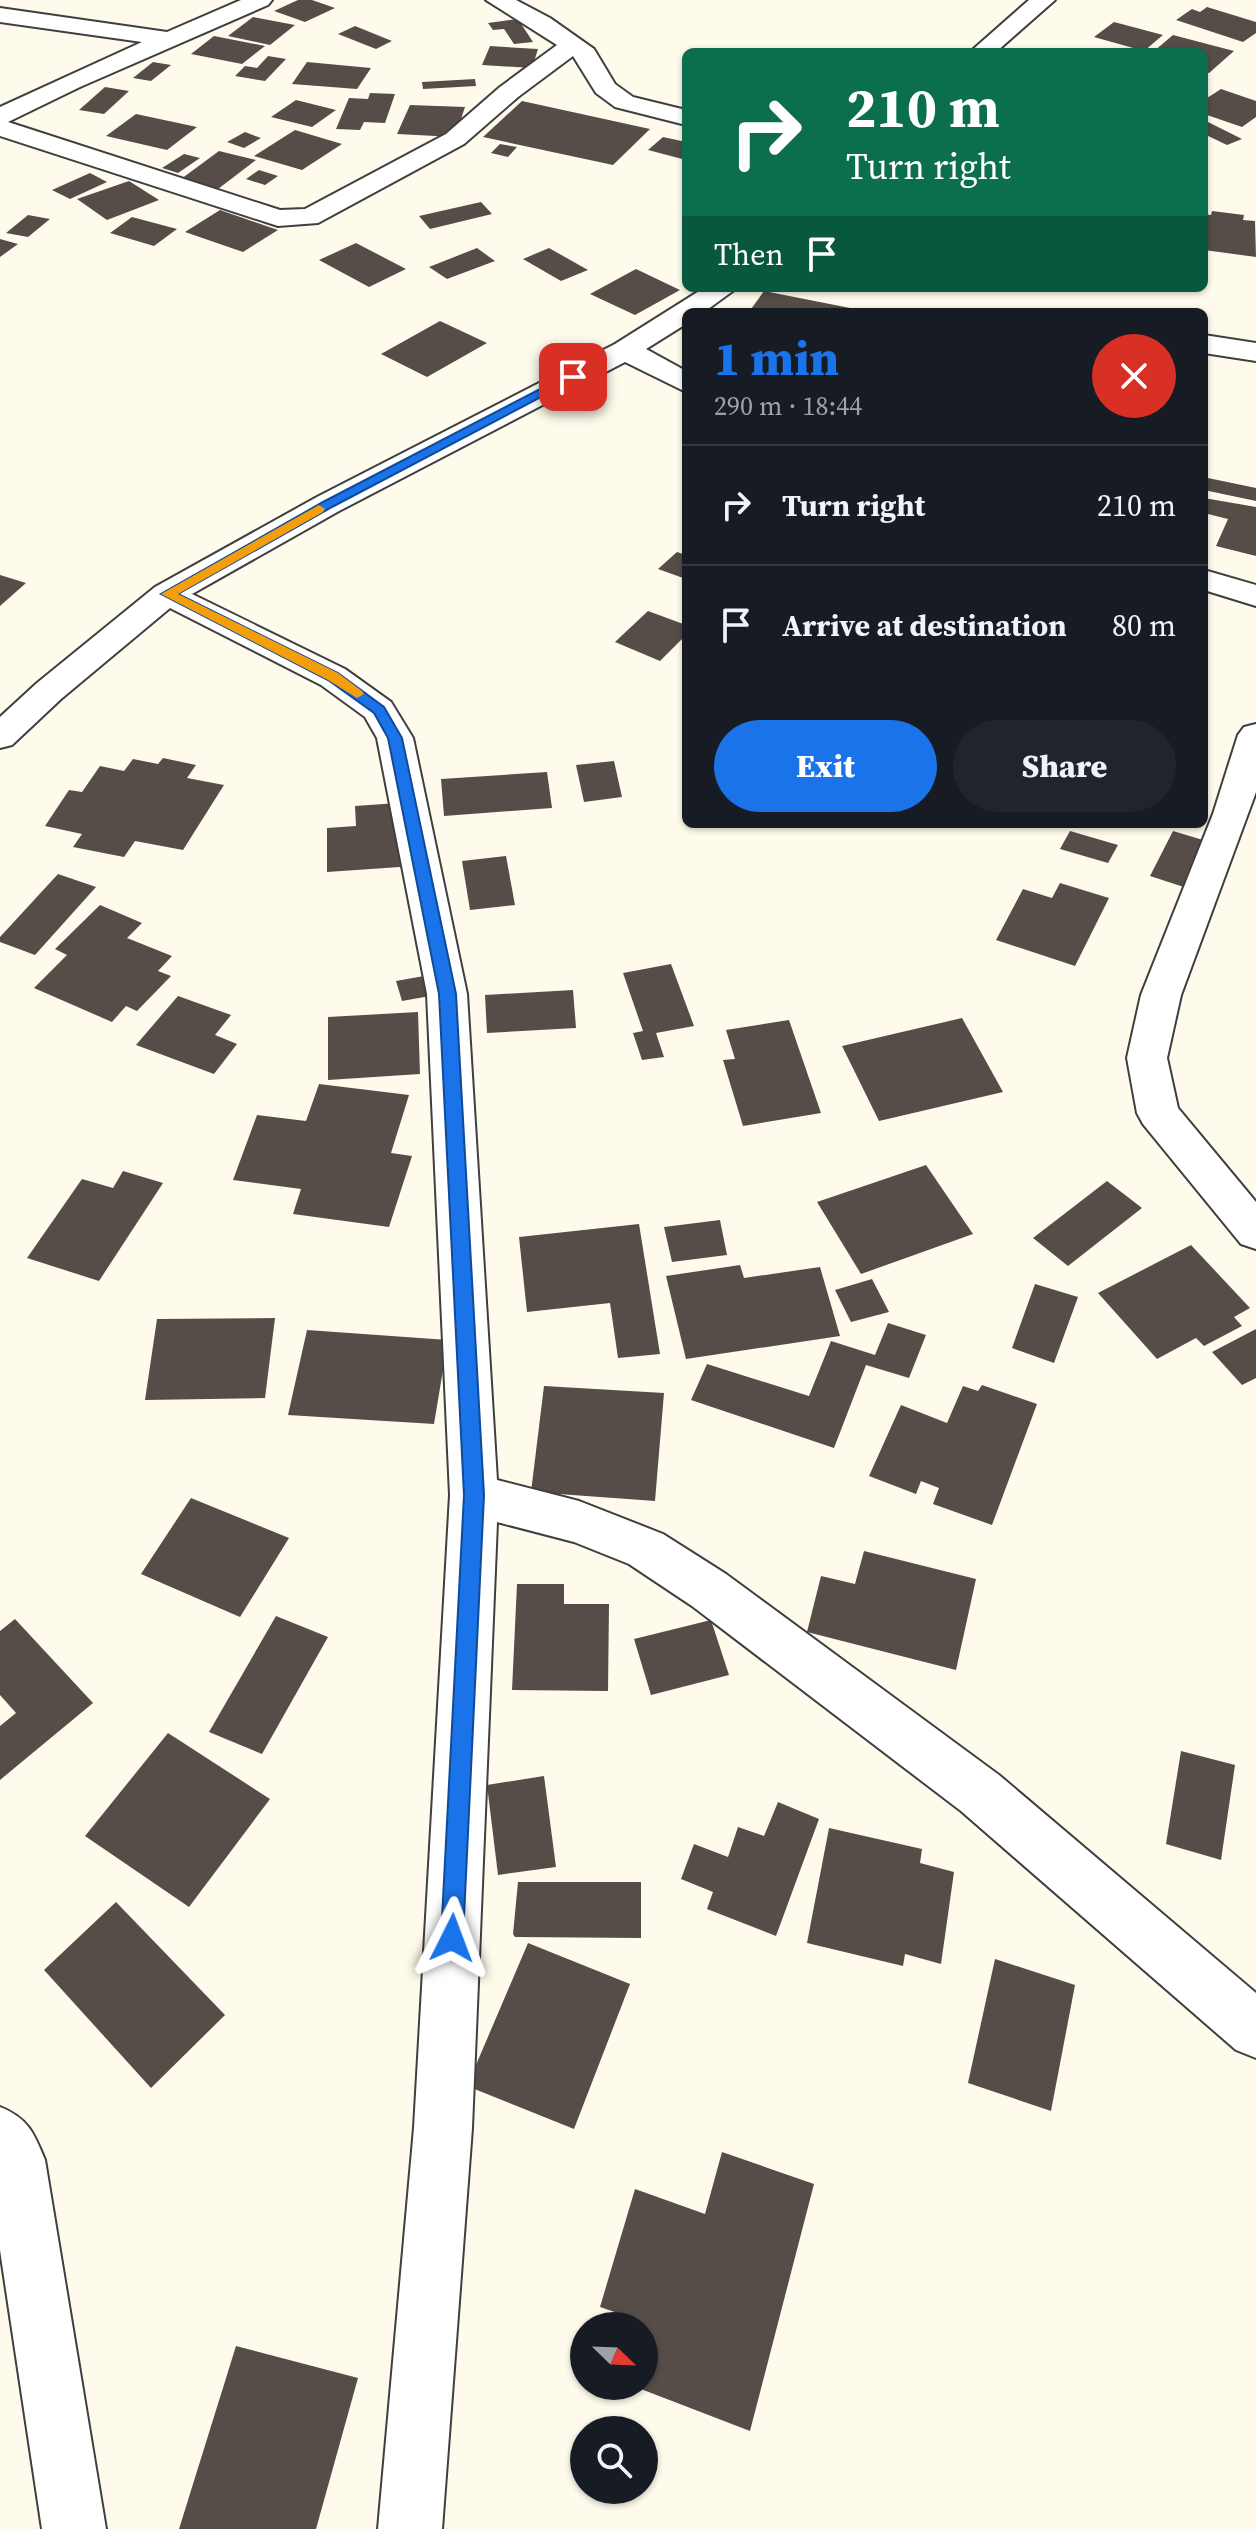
<!DOCTYPE html>
<html lang="en">
<head>
<meta charset="utf-8">
<style>
	body { margin:0; font-family:"Source Serif 4",serif; background:#20242c; color:#f1f3f6; height:100vh; display:flex; flex-direction:column; font-size:30px; white-space:nowrap }
	* { box-sizing:border-box; margin:0 }
	p { font-size:26px; color:#9ea1a6 }
	.icon { flex:none; width:44px; height:44px; fill:none; stroke:currentColor; stroke-width:2; stroke-linecap:round; stroke-linejoin:round }
	.map { position:relative; flex:1; overflow:hidden }
	.side { position:absolute; left:682px; top:308px; width:526px; height:520px; display:flex; flex-direction:column; background:#171b24; border-radius:12px; box-shadow:0 2px 6px #0004 }
	.side>* { flex:none }
	.banner { position:absolute; left:682px; top:48px; width:526px; height:244px; border-radius:12px; box-shadow:0 2px 6px #0004; background:#0b6e4f; color:#fff; overflow:hidden }
	.needle { width:52px; rotate:113deg }
	.tools { position:absolute; left:570px; top:2312px; display:grid; gap:16px }
	.tools a { display:grid; place-items:center; width:88px; height:88px; border-radius:50%; background:#171b24; box-shadow:0 2px 6px #0004; font-size:40px }
	.pin { position:absolute; display:grid; place-items:center; width:68px; height:68px; color:#fff; margin:-34px; border-radius:16px; box-shadow:0 4px 12px #0006 }
	.me { position:absolute; width:88px; margin:-44px; rotate:3deg; stroke-linejoin:round; filter:drop-shadow(0 0 6px #0008) }
	.turn { display:flex; align-items:center; gap:28px; height:168px; padding:0 32px; font-size:36px }
	.turn .icon { width:104px; height:104px; stroke-width:2.5 }
	.turn b { display:block; font-size:56px; line-height:68px }
	.then { display:flex; align-items:center; height:76px; padding:0 32px; background:#0003; gap:16px; font-size:30px }
	.round { display:grid; place-items:center; flex:none; width:84px; height:84px; border-radius:42px; background:#20242c }
	.head { display:flex; align-items:center; justify-content:space-between; height:136px; padding:0 32px }
	h1 { font-size:48px; font-weight:800; line-height:60px; color:#1a73e8 }
	.button { display:flex; gap:16px; margin-top:auto; padding:16px 32px }
	.button a { flex:1; height:92px; border-radius:48px; background:#1a73e8; color:#fff; font-size:32px; font-weight:800; line-height:92px; text-align:center }
	.button a+a { background:#20242c; color:#f1f3f6 }
	ul { padding:0; list-style:none }
	li { display:flex; align-items:center; gap:24px; height:120px; padding:0 32px; border-top:2px solid #363941 }
	li div { flex:1 }
	li b { display:block; font-size:30px }
	li em { font-style:normal }
	.map>svg:first-child { display:block }
	.building { fill:#564d48 }
	.lines { fill:none; stroke-linecap:round; stroke-linejoin:round }
	.minor-casing { stroke:#3f3f3f; stroke-width:4 }
	.minor { fill:#fff; fill-rule:evenodd }
	.route { fill:#1a73e8; stroke:#114b97; stroke-width:2 }
	.slow { fill:#f59e0b }
</style>
</head>
<body>
<div class="map">
<svg width="1256" height="2529" viewBox="0 0 1256 2529">
	<rect width="100%" height="100%" fill="#fffbec"/>
	<!-- building -->
	<g class="building">
		<path d="M 298,0 L 312,0 L 335,8 L 305,22 L 274,11 Z"/>
		<path d="M 1207,7 L 1256,22 L 1256,33 L 1243,42 L 1176,20 L 1192,9 L 1200,12 Z"/>
		<path d="M 253,17 L 295,25 L 270,45 L 228,36 Z"/>
		<path d="M 518,19 L 533,42 L 514,44 L 504,29 L 493,30 L 488,23 Z"/>
		<path d="M 1114,22 L 1163,35 L 1144,51 L 1094,37 Z"/>
		<path d="M 355,26 L 392,41 L 376,49 L 338,34 Z"/>
		<path d="M 1173,35 L 1234,51 L 1209,73 L 1204,72 L 1204,52 L 1153,52 Z"/>
		<path d="M 214,36 L 265,46 L 242,64 L 191,54 Z"/>
		<path d="M 490,46 L 538,49 L 532,68 L 482,65 Z"/>
		<path d="M 268,56 L 286,59 L 265,81 L 235,76 L 245,66 L 257,68 Z"/>
		<path d="M 153,62 L 171,65 L 151,81 L 133,78 Z"/>
		<path d="M 307,62 L 371,68 L 357,89 L 292,84 Z"/>
		<path d="M 475,79 L 476,86 L 423,89 L 422,82 Z"/>
		<path d="M 105,87 L 129,91 L 104,114 L 79,110 Z"/>
		<path d="M 1221,89 L 1256,101 L 1256,117 L 1242,127 L 1204,114 L 1204,100 Z"/>
		<path d="M 370,93 L 395,94 L 385,123 L 364,122 L 360,130 L 336,129 L 349,98 L 368,99 Z"/>
		<path d="M 296,100 L 336,110 L 312,127 L 271,117 Z"/>
		<path d="M 522,101 L 650,129 L 613,165 L 483,137 Z"/>
		<path d="M 410,105 L 465,107 L 455,137 L 397,134 Z"/>
		<path d="M 136,114 L 197,127 L 167,150 L 106,136 Z"/>
		<path d="M 1204,120 L 1242,139 L 1227,145 L 1204,134 Z"/>
		<path d="M 295,130 L 342,144 L 302,170 L 254,156 Z"/>
		<path d="M 245,132 L 261,138 L 244,148 L 227,142 Z"/>
		<path d="M 663,137 L 686,142 L 686,160 L 648,150 Z"/>
		<path d="M 500,144 L 517,147 L 508,157 L 491,153 Z"/>
		<path d="M 219,151 L 256,160 L 218,189 L 181,179 Z"/>
		<path d="M 184,154 L 200,158 L 178,173 L 162,168 Z"/>
		<path d="M 259,170 L 278,176 L 265,185 L 246,179 Z"/>
		<path d="M 90,173 L 107,182 L 70,199 L 52,190 Z"/>
		<path d="M 129,181 L 159,200 L 107,220 L 77,199 Z"/>
		<path d="M 481,202 L 492,214 L 430,229 L 419,216 Z"/>
		<path d="M 220,210 L 278,230 L 243,252 L 185,232 Z"/>
		<path d="M 1212,211 L 1244,215 L 1243,220 L 1255,221 L 1256,257 L 1204,250 L 1204,214 L 1211,215 Z"/>
		<path d="M 28,215 L 50,219 L 28,237 L 6,233 Z"/>
		<path d="M 132,217 L 177,229 L 154,246 L 110,233 Z"/>
		<path d="M 0,239 L 18,244 L 0,257 Z"/>
		<path d="M 356,243 L 406,269 L 369,287 L 319,260 Z"/>
		<path d="M 477,248 L 495,261 L 447,279 L 429,267 Z"/>
		<path d="M 549,248 L 588,270 L 561,281 L 523,259 Z"/>
		<path d="M 636,269 L 680,290 L 635,315 L 590,294 Z"/>
		<path d="M 764,291 L 850,308 L 848,312 L 749,312 Z"/>
		<path d="M 440,321 L 487,343 L 427,377 L 381,354 Z"/>
		<path d="M 1208,478 L 1256,488 L 1256,501 L 1204,490 Z"/>
		<path d="M 1204,498 L 1256,507 L 1256,556 L 1216,546 L 1228,519 L 1204,513 Z"/>
		<path d="M 677,552 L 686,555 L 686,579 L 658,569 Z"/>
		<path d="M 0,575 L 26,583 L 0,606 Z"/>
		<path d="M 648,611 L 686,625 L 686,635 L 660,661 L 615,642 Z"/>
		<path d="M 163,758 L 196,765 L 187,778 L 224,785 L 183,850 L 135,841 L 124,857 L 73,847 L 82,834 L 45,826 L 69,790 L 82,792 L 100,766 L 124,771 L 133,759 L 158,764 Z"/>
		<path d="M 614,761 L 622,797 L 584,802 L 576,765 Z"/>
		<path d="M 547,772 L 552,808 L 444,816 L 441,779 Z"/>
		<path d="M 398,803 L 400,867 L 327,872 L 327,828 L 356,826 L 355,806 Z"/>
		<path d="M 1070,831 L 1118,845 L 1108,863 L 1060,849 Z"/>
		<path d="M 1173,831 L 1213,843 L 1190,889 L 1150,876 Z"/>
		<path d="M 506,856 L 515,905 L 470,910 L 462,861 Z"/>
		<path d="M 58,874 L 96,887 L 35,955 L 0,942 L 0,937 Z"/>
		<path d="M 1060,883 L 1109,898 L 1075,966 L 996,940 L 1023,889 L 1052,898 Z"/>
		<path d="M 100,905 L 142,923 L 127,938 L 172,956 L 158,971 L 171,976 L 137,1011 L 126,1006 L 112,1022 L 34,988 L 67,955 L 55,949 Z"/>
		<path d="M 671,964 L 694,1026 L 656,1033 L 664,1057 L 642,1060 L 633,1033 L 643,1031 L 623,973 Z"/>
		<path d="M 424,976 L 430,996 L 402,1001 L 396,981 Z"/>
		<path d="M 573,990 L 576,1028 L 487,1033 L 485,995 Z"/>
		<path d="M 178,996 L 231,1015 L 215,1035 L 237,1044 L 214,1074 L 136,1045 Z"/>
		<path d="M 418,1012 L 420,1074 L 328,1080 L 328,1017 Z"/>
		<path d="M 962,1018 L 1003,1092 L 879,1121 L 842,1046 Z"/>
		<path d="M 789,1020 L 821,1113 L 743,1126 L 723,1060 L 735,1059 L 726,1030 Z"/>
		<path d="M 319,1084 L 409,1095 L 391,1153 L 412,1156 L 389,1227 L 293,1214 L 301,1189 L 233,1180 L 257,1115 L 306,1121 Z"/>
		<path d="M 926,1165 L 973,1234 L 861,1274 L 817,1202 Z"/>
		<path d="M 123,1171 L 163,1183 L 99,1281 L 27,1258 L 82,1179 L 113,1188 Z"/>
		<path d="M 1107,1181 L 1142,1208 L 1068,1266 L 1033,1238 Z"/>
		<path d="M 720,1220 L 727,1255 L 672,1262 L 664,1227 Z"/>
		<path d="M 639,1224 L 660,1354 L 618,1358 L 610,1303 L 527,1312 L 519,1237 Z"/>
		<path d="M 1191,1245 L 1250,1308 L 1234,1317 L 1242,1326 L 1204,1346 L 1196,1338 L 1157,1359 L 1098,1293 Z"/>
		<path d="M 740,1265 L 744,1278 L 820,1267 L 840,1336 L 686,1359 L 666,1276 Z"/>
		<path d="M 872,1279 L 889,1312 L 851,1322 L 835,1290 Z"/>
		<path d="M 1035,1284 L 1078,1297 L 1054,1363 L 1012,1348 Z"/>
		<path d="M 275,1318 L 265,1398 L 145,1400 L 157,1319 Z"/>
		<path d="M 888,1323 L 926,1335 L 909,1378 L 866,1365 L 834,1448 L 691,1400 L 707,1364 L 809,1396 L 831,1341 L 875,1355 Z"/>
		<path d="M 1256,1329 L 1256,1378 L 1242,1385 L 1212,1352 Z"/>
		<path d="M 307,1330 L 448,1340 L 434,1424 L 288,1415 Z"/>
		<path d="M 982,1385 L 1037,1404 L 992,1525 L 933,1504 L 939,1488 L 921,1481 L 916,1494 L 869,1476 L 901,1405 L 947,1423 L 963,1386 L 978,1391 Z"/>
		<path d="M 544,1386 L 664,1393 L 655,1501 L 531,1492 Z"/>
		<path d="M 191,1498 L 289,1538 L 240,1617 L 141,1574 Z"/>
		<path d="M 864,1551 L 976,1579 L 956,1670 L 807,1632 L 821,1576 L 855,1584 Z"/>
		<path d="M 517,1584 L 564,1584 L 564,1604 L 609,1604 L 608,1691 L 512,1690 Z"/>
		<path d="M 276,1616 L 328,1637 L 262,1754 L 209,1732 Z"/>
		<path d="M 15,1619 L 93,1703 L 0,1780 L 0,1726 L 16,1713 L 0,1695 L 0,1631 Z"/>
		<path d="M 711,1620 L 729,1675 L 651,1695 L 634,1639 Z"/>
		<path d="M 168,1733 L 270,1799 L 189,1907 L 85,1836 Z"/>
		<path d="M 1181,1751 L 1235,1765 L 1221,1860 L 1166,1844 Z"/>
		<path d="M 544,1776 L 556,1867 L 498,1875 L 487,1785 Z"/>
		<path d="M 778,1802 L 819,1819 L 776,1936 L 707,1909 L 713,1892 L 681,1879 L 694,1844 L 728,1857 L 738,1827 L 764,1836 Z"/>
		<path d="M 829,1828 L 922,1849 L 920,1863 L 954,1872 L 941,1964 L 905,1954 L 903,1966 L 807,1943 Z"/>
		<path d="M 518,1882 L 641,1882 L 641,1938 L 515,1937 L 513,1934 Z"/>
		<path d="M 116,1902 L 225,2015 L 151,2088 L 44,1970 Z"/>
		<path d="M 528,1943 L 630,1984 L 574,2129 L 467,2086 Z"/>
		<path d="M 995,1959 L 1075,1985 L 1051,2111 L 968,2083 Z"/>
		<path d="M 722,2152 L 814,2184 L 750,2431 L 633,2386 L 644,2386 L 644,2326 L 636,2326 L 638,2320 L 600,2307 L 635,2189 L 705,2214 Z"/>
		<path d="M 236,2346 L 358,2378 L 316,2529 L 179,2529 Z"/>
	</g>
	<g class="lines">
		<defs>
			<g id="minor">
				<path d="M 241,0 L 272,0 L 268,5 L 80,87 L 8,122 L 280,210 L 305,209 L 446,134 L 500,87 L 557,45 L 486,0 L 516,0 L 550,18 L 594,49 L 615,84 L 633,97 L 686,110 L 686,125 L 615,107 L 596,93 L 573,56 L 518,97 L 464,144 L 318,223 L 278,226 L 0,136 L 0,107 L 142,42 L 0,22 L 0,8 L 167,32 Z"/>
				<path d="M 1029,0 L 1055,0 L 996,52 L 970,52 Z"/>
				<path d="M 704,288 L 737,288 L 704,312 L 686,312 L 686,324 L 646,349 L 686,371 L 686,392 L 625,362 L 339,511 L 192,594 L 345,669 L 391,702 L 413,738 L 467,994 L 497,1480 L 579,1501 L 663,1534 L 726,1574 L 999,1775 L 1256,1993 L 1256,2058 L 1236,2050 L 961,1811 L 692,1606 L 629,1564 L 574,1542 L 497,1522 L 472,2128 L 442,2529 L 378,2529 L 414,2128 L 450,1495 L 427,994 L 377,738 L 365,717 L 321,685 L 170,608 L 61,699 L 12,745 L 0,748 L 0,717 L 37,683 L 155,587 L 317,497 L 615,344 Z"/>
				<path d="M 1204,335 L 1256,343 L 1256,361 L 1204,353 Z"/>
				<path d="M 1204,570 L 1256,585 L 1256,606 L 1204,590 Z"/>
				<path d="M 1256,724 L 1256,792 L 1181,995 L 1167,1058 L 1178,1108 L 1256,1202 L 1256,1249 L 1241,1244 L 1143,1124 L 1137,1113 L 1127,1058 L 1141,995 L 1213,814 L 1238,735 L 1244,727 Z"/>
				<path d="M 0,2107 C 28,2118 34,2133 45,2160 L 106,2529 L 42,2529 L 0,2250 Z"/>
			</g>
		</defs>
		<!-- minor casing -->
		<use href="#minor" class="minor-casing"/>
		<!-- minor -->
		<use href="#minor" class="minor"/>
	</g>
	<!-- route -->
	<path class="route" d="M 569,374 L 579,377 L 332,507 L 178,594 L 338,673 L 384,707 L 402,738 L 456,994 L 484,1495 L 463,1938 L 460,1946 L 452,1949 L 444,1946 L 441,1938 L 464,1495 L 439,994 L 388,738 L 374,713 L 328,680 L 161,594 L 323,502 Z"/>
	<!-- slow -->
	<path class="slow" d="M 319,505 L 325,509 L 323,512 L 178,594 L 338,673 L 362,691 L 364,694 L 357,698 L 328,680 L 161,594 Z"/>
</svg>
<div class="tools">
<a><svg class="needle" viewBox="-14 -14 28 28"><path d="M0-13l5 13h-10z" fill="#e53935"/><path d="M0 13l5-13h-10z" fill="#9ea1a6"/></svg></a>
<a><svg class="icon" aria-label="search" viewBox="0 0 24 24"><circle cx="10" cy="10" r="6"/><path d="M15 15l6 6"/></svg></a>
</div>
<div class="pin" style="left:573px;top:377px;background:#d93025"><svg class="icon" aria-label="arrive" viewBox="0 0 24 24"><path d="M6 21V4h12l-3 4 3 4H6"/></svg></div>
<svg class="me" style="left:452px;top:1938px" viewBox="-20 -20 40 40"><path d="M0-17L14 15 0 8-14 15z" fill="#1a73e8" stroke="#fff" stroke-width="4"/></svg>
<div class="banner">
<div class="turn"><svg class="icon" aria-label="right" viewBox="0 0 24 24"><path d="M7 20v-9h11M14 6l5 5-5 5"/></svg><div><b>210 m</b>Turn right</div></div>
<div class="then">Then<svg class="icon" aria-label="arrive" viewBox="0 0 24 24"><path d="M6 21V4h12l-3 4 3 4H6"/></svg></div>
</div>
<section class="side">
<div class="head"><div><h1>1 min</h1><p>290 m · 18:44</p></div><a class="round" style="background:#d93025;color:#fff"><svg class="icon" aria-label="close" viewBox="0 0 24 24"><path d="M6 6l12 12M18 6L6 18"/></svg></a></div>
<ul>
<li><svg class="icon" aria-label="right" viewBox="0 0 24 24"><path d="M7 20v-9h11M14 6l5 5-5 5"/></svg><div><b>Turn right</b></div><em>210 m</em></li>
<li><svg class="icon" aria-label="arrive" viewBox="0 0 24 24"><path d="M6 21V4h12l-3 4 3 4H6"/></svg><div><b>Arrive at destination</b></div><em>80 m</em></li>
</ul>
<div class="button"><a>Exit</a><a>Share</a></div>
</section>
</div>
</body>
</html>
